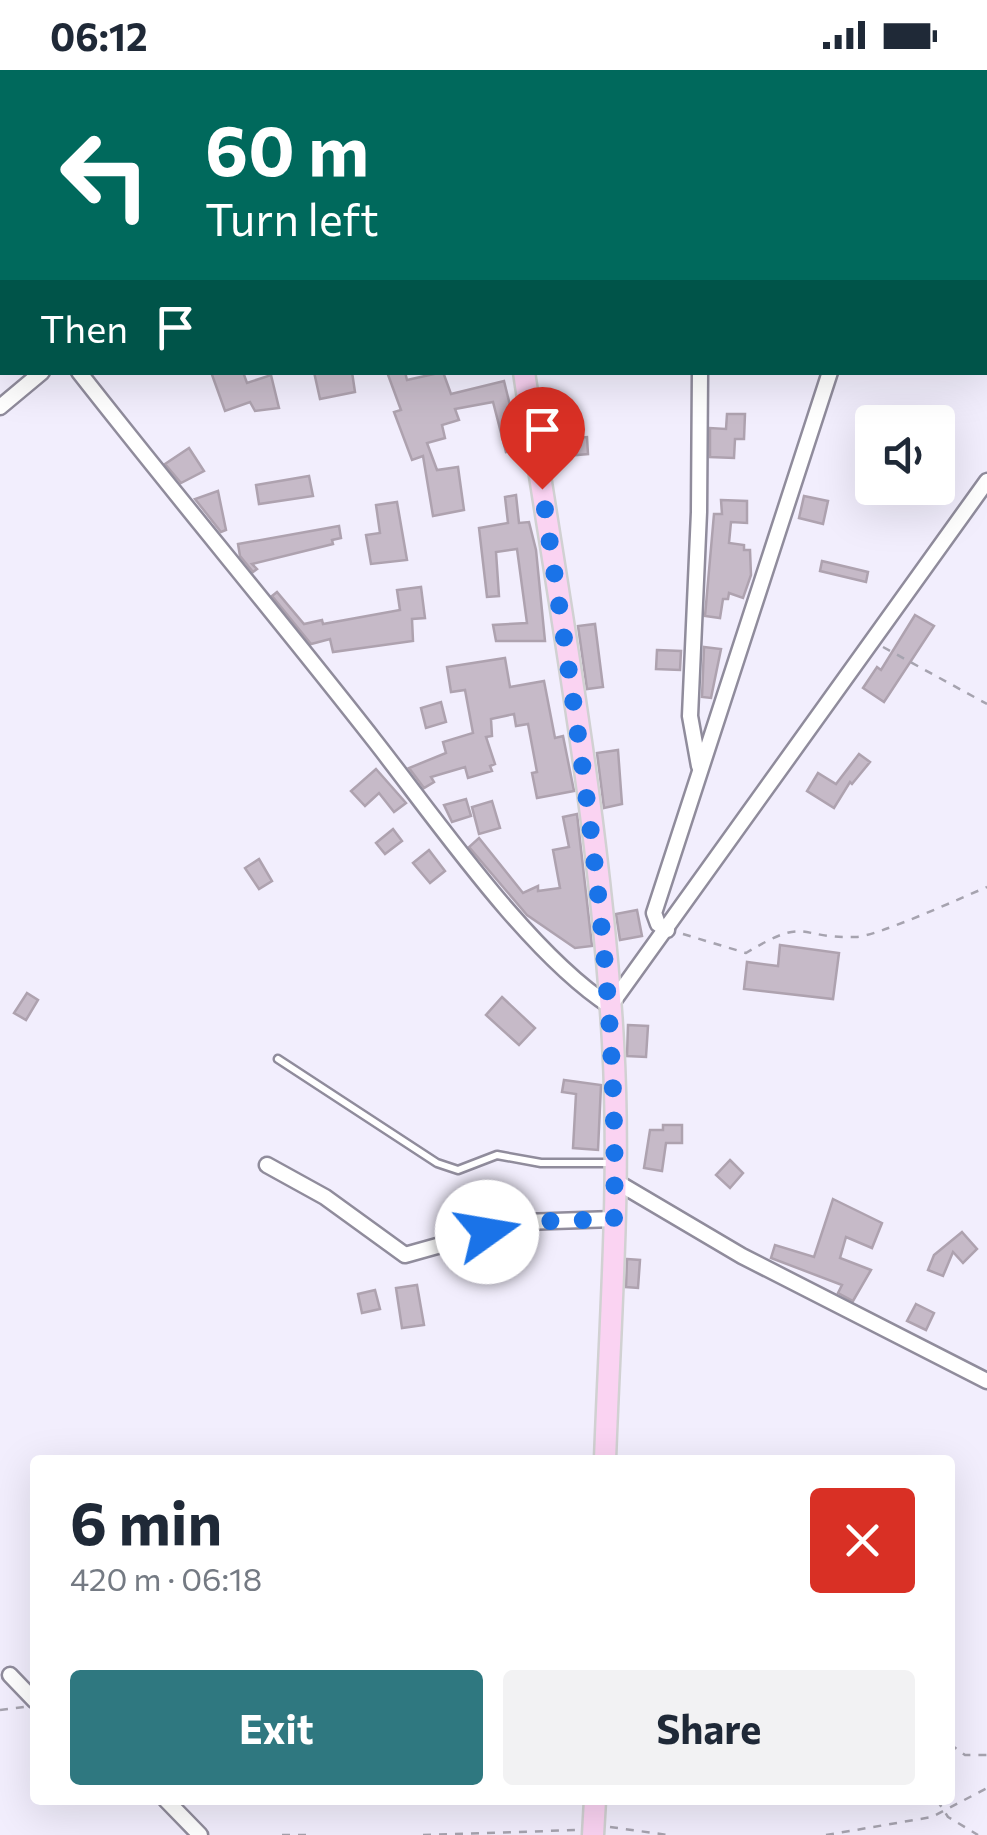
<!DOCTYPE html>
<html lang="en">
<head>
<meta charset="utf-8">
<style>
	body { margin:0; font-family:Commissioner,sans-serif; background:#f2f2f3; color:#1f2937; height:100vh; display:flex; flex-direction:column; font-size:38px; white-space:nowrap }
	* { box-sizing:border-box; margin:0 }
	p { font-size:32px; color:#747a83 }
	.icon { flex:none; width:55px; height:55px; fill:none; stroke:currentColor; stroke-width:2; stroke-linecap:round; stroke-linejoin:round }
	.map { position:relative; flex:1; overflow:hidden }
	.side { position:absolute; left:30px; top:1385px; width:925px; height:350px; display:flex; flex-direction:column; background:#fff; border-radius:10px; box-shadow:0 10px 40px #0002 }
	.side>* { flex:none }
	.guide { position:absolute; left:0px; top:0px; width:988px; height:305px; box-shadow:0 10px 40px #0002; background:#00695c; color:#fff; overflow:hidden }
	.controls { position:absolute; left:855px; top:335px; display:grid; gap:20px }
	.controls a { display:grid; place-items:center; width:100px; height:100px; border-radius:10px; background:#fff; box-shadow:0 10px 40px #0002; font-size:50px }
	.pin { position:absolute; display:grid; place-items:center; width:85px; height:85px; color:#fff; margin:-102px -42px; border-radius:50% 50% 50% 0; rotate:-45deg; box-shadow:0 0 10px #0007 }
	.pin .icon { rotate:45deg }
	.me { position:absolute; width:110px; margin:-55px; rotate:77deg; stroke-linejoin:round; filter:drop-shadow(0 0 8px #0008) }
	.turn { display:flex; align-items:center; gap:35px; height:210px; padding:0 40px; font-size:45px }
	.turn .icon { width:130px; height:130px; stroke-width:2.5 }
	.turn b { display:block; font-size:70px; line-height:85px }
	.then { display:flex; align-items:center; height:95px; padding:0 40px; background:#0003; gap:20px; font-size:38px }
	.round { display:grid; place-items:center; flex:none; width:105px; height:105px; border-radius:10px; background:#f2f2f3 }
	.head { display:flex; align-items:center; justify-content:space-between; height:170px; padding:0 40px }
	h1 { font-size:60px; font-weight:700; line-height:75px }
	.button { display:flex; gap:20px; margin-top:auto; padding:20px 40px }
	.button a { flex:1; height:115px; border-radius:10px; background:#2f7880; color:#fff; font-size:40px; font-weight:700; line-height:115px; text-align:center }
	.button a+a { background:#f2f2f3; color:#1f2937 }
	.status { display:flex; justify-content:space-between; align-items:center; height:70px; padding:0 50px; background:#fff; direction:ltr }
	.status svg { height:28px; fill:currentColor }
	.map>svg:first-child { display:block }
	.building { fill:#c6bac8; stroke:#aea2af; stroke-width:2.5 }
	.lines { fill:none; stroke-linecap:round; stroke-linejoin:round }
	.service-casing { stroke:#908c9c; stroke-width:11 }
	.minor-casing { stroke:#908c9c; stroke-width:19 }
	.primary-casing { stroke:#d1d1d2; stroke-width:25 }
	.path { stroke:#a6a3af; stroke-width:2.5; stroke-dasharray:8 8; stroke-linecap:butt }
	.service { stroke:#fff; stroke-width:6 }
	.minor { stroke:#fff; stroke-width:14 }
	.primary { stroke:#fad3f2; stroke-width:20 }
	.route { stroke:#1a73e8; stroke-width:18; stroke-dasharray:0 32.4 }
</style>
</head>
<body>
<div class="status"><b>06:12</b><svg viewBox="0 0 49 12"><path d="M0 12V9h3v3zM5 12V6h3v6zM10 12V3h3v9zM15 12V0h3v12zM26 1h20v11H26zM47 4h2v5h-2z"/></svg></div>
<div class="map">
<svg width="987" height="1765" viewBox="0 0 987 1765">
	<rect width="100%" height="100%" fill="#f2eefd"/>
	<!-- building -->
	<g class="building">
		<path d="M 211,302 L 243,302 L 247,313 L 271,305 L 279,338 L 255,341 L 250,332 L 225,341 Z"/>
		<path d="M 314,302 L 352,302 L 355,322 L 320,329 Z"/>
		<path d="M 387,302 L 405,302 L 407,310 L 443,302 L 451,324 L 504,311 L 521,380 L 506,382 L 493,332 L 455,339 L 459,350 L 442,355 L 445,368 L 427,373 L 437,400 L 458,397 L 464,440 L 433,446 L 423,386 L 412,390 L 394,342 L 401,340 Z"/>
		<path d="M 727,344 L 745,344 L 744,369 L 735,369 L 734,388 L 710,387 L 710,358 L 726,359 Z"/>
		<path d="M 587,367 L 588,384 L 567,386 L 565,369 Z"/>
		<path d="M 189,378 L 204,401 L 181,413 L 165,394 Z"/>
		<path d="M 309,406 L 313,426 L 259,434 L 256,415 Z"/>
		<path d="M 218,421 L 226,460 L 221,462 L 195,429 Z"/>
		<path d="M 516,425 L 519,453 L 529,452 L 536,480 L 545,571 L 496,571 L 493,555 L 527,553 L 517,479 L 496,482 L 499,526 L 487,527 L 479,458 L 508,453 L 505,427 Z"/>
		<path d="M 804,426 L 828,431 L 823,454 L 799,448 Z"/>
		<path d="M 721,430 L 747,431 L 747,453 L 731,452 L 729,473 L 744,475 L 744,480 L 750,480 L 751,505 L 743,528 L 729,523 L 728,529 L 723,529 L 720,548 L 705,546 L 714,444 L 722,444 Z"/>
		<path d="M 397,432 L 407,490 L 371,494 L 366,465 L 380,463 L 376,435 Z"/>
		<path d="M 339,456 L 341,468 L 332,470 L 333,474 L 252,494 L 257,499 L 253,502 L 240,486 L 238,474 Z"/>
		<path d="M 822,491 L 868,502 L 866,512 L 820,501 Z"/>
		<path d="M 421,517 L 425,548 L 412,549 L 413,571 L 333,582 L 330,569 L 311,574 L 272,526 L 277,522 L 304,554 L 322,550 L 323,554 L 400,540 L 397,520 Z"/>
		<path d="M 915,545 L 934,556 L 884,632 L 863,618 L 877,597 L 881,600 Z"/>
		<path d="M 595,554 L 603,617 L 587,619 L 578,556 Z"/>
		<path d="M 704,577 L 721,579 L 711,628 L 702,627 Z"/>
		<path d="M 657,580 L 681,581 L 680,600 L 656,599 Z"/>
		<path d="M 505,588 L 510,617 L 544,611 L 555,668 L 563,666 L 574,721 L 537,728 L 532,703 L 537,702 L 528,654 L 516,656 L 514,644 L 491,649 L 492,666 L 486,667 L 495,694 L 490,696 L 492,701 L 468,708 L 465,697 L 431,707 L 434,712 L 424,718 L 409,698 L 446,683 L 443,672 L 473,663 L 465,620 L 451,622 L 447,597 Z"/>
		<path d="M 441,632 L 446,652 L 426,658 L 421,638 Z"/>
		<path d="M 618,680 L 622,734 L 604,738 L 597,683 Z"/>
		<path d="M 859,684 L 870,692 L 852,714 L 850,712 L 834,738 L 807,721 L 818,703 L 836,714 Z"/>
		<path d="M 376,699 L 406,733 L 394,742 L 379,723 L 365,736 L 351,721 Z"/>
		<path d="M 466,729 L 471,746 L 452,752 L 444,735 Z"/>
		<path d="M 492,731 L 500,758 L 479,764 L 472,737 Z"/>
		<path d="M 577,744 L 592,876 L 575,878 L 527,845 L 469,777 L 479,768 L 523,823 L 538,816 L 538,821 L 560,818 L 553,780 L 569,777 L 563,747 Z"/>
		<path d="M 393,759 L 402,771 L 385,784 L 376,773 Z"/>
		<path d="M 429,780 L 445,801 L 430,813 L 413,793 Z"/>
		<path d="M 259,789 L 272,811 L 259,819 L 245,798 Z"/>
		<path d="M 637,840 L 642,866 L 620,870 L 616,844 Z"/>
		<path d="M 780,875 L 839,883 L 833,929 L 744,919 L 747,892 L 778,896 Z"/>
		<path d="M 27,923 L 38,930 L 26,950 L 14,943 Z"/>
		<path d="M 502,927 L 535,958 L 519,975 L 486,945 Z"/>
		<path d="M 628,955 L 648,956 L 646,987 L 627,986 Z"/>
		<path d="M 564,1010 L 601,1015 L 598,1080 L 573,1078 L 576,1024 L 562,1022 Z"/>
		<path d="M 663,1055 L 682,1055 L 682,1073 L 666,1073 L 662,1101 L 644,1098 L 650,1060 L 663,1060 Z"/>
		<path d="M 730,1090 L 743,1103 L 730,1118 L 716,1105 Z"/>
		<path d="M 833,1129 L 882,1153 L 872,1178 L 846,1167 L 840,1188 L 871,1200 L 853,1231 L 838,1223 L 842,1215 L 771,1188 L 775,1175 L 814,1187 Z"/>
		<path d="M 962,1162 L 977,1179 L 963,1193 L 953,1182 L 943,1206 L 928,1200 L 934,1185 Z"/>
		<path d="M 627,1189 L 640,1190 L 638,1218 L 626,1217 Z"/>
		<path d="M 417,1215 L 424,1255 L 402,1258 L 396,1218 Z"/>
		<path d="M 375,1220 L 380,1239 L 362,1243 L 358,1224 Z"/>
		<path d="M 916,1234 L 934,1243 L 926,1260 L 907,1251 Z"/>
	</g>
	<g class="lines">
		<defs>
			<g id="service">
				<path d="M 32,0 L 33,2"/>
				<path d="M 316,2 L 334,0"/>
				<path d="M 0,47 L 2,47"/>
				<path d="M 278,989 L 437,1093 L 458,1100 L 497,1085 L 541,1093 L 611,1093"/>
			</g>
			<g id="minor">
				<path d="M 703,0 L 703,2"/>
				<path d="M 930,2 L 931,0"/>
				<path d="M 0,212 L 2,215"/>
				<path d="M 79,302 C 176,426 277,546 374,670 C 436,749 528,883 610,936 L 987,411"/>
				<path d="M 0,337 L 42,302"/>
				<path d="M 699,696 L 690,646 L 699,442 L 700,302"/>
				<path d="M 667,860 L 658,854 L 654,843 L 830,302"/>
				<path d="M 267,1095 L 325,1127 L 405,1185 L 523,1152 L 614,1149"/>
				<path d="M 615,1111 L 742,1186 L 987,1311"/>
				<path d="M 10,1605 L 35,1631"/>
				<path d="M 166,1730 L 200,1765"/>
			</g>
			<g id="primary">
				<path d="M 484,0 L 484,2"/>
				<path d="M 524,302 C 557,525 600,748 613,972 C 621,1111 610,1251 605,1390"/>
				<path d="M 593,1765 L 595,1730"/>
			</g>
		</defs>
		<!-- service casing -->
		<use href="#service" class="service-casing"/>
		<!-- minor casing -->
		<use href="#minor" class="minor-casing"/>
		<!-- primary casing -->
		<use href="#primary" class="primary-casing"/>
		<!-- path -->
		<g class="path">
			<path d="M 883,577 L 987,634"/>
			<path d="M 683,864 L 746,883 C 809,845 796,869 856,867 C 878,866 961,828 987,817"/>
			<path d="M 0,1640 L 24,1637"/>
			<path d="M 950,1674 L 965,1685 L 987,1685"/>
			<path d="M 937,1730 L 948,1747 L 978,1765"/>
			<path d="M 610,1757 L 668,1765"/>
			<path d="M 282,1765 L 313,1765"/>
			<path d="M 423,1765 L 578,1760"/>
			<path d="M 826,1765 L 932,1747 L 987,1718"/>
		</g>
		<!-- service -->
		<use href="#service" class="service"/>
		<!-- minor -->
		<use href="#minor" class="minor"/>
		<!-- primary -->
		<use href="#primary" class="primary"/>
	</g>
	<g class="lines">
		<!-- route -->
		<path class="route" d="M 487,1162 L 523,1152 L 614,1149 C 620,903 577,662 542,419"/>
	</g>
</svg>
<div class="controls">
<a><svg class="icon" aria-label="sound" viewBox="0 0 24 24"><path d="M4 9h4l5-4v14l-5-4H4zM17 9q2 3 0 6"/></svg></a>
</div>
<div class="pin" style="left:542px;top:419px;background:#d93025"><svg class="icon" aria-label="arrive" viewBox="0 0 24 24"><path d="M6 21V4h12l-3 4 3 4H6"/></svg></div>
<svg class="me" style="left:487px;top:1162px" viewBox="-20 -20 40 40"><circle r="19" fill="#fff"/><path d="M0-13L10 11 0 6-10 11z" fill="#1a73e8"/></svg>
<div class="guide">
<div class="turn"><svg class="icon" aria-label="left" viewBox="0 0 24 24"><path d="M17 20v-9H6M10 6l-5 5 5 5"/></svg><div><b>60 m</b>Turn left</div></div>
<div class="then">Then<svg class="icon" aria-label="arrive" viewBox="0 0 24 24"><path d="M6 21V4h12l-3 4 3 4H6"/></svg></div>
</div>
<section class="side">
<div class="head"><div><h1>6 min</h1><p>420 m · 06:18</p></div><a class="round" style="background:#d93025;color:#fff"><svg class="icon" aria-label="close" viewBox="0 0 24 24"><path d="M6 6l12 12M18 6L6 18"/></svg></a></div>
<div class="button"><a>Exit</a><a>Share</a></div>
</section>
</div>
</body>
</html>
